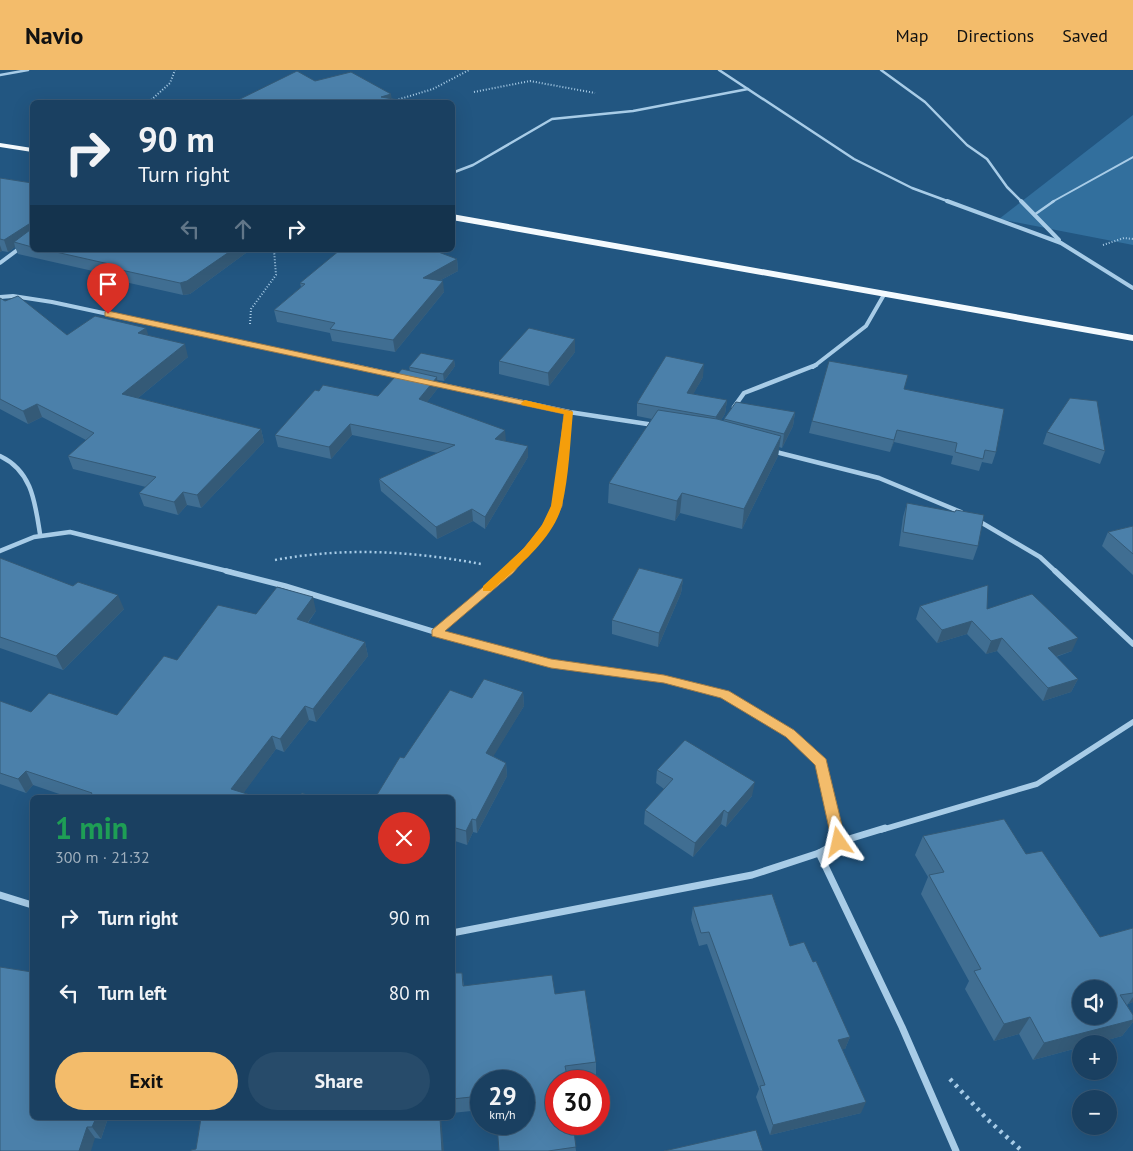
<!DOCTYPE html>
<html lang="en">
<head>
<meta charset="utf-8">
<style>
	body { margin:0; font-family:"PT Sans",sans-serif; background:#274b6a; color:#f1f3f6; height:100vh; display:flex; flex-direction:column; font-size:19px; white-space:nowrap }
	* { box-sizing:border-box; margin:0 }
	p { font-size:16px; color:#9fafbd }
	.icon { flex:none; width:28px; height:28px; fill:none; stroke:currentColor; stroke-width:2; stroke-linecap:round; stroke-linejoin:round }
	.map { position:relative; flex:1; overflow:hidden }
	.panel { position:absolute; left:30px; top:725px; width:425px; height:325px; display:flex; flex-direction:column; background:#1a4061; border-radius:8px; box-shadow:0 5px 20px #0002,0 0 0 1px #385976 }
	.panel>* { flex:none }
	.top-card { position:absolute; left:30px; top:30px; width:425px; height:152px; border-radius:8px; box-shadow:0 5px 20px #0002,0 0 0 1px #385976; background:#1a4061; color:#f1f3f6; overflow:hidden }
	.tools { position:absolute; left:1072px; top:910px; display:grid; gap:10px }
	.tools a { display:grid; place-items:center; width:45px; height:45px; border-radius:50%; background:#1a4061; box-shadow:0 5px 20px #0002,0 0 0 1px #385976; font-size:25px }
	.speed { position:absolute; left:470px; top:1000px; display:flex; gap:10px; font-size:25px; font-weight:700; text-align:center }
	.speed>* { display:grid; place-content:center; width:65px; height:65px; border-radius:50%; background:#1a4061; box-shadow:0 5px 20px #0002,0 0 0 1px #385976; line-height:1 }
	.speed small { font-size:12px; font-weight:400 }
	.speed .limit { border:8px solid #d22; background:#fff; color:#111 }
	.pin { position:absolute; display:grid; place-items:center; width:42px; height:42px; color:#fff; margin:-51px -21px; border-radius:50% 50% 50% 0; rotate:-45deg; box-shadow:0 0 5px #0007 }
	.pin .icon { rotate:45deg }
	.me { position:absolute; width:55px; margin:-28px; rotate:349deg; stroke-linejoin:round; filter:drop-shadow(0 0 4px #0008) }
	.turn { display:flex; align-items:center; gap:18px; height:105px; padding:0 25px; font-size:22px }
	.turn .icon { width:65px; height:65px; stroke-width:2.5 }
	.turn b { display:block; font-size:35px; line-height:42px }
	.lanes { display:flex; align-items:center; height:48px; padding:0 25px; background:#0003; justify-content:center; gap:25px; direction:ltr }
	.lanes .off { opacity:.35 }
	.round { display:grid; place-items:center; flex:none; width:52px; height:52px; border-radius:26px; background:#274b6a }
	.headline { display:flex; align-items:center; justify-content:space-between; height:85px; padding:0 25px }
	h1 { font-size:30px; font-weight:700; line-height:38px; color:#1e9e55 }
	.button { display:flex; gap:10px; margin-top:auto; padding:10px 25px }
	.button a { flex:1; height:58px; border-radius:30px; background:#f3bc6b; color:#111; font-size:20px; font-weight:700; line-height:58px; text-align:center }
	.button a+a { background:#274b6a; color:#f1f3f6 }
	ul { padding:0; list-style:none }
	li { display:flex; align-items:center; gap:15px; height:75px; padding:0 25px }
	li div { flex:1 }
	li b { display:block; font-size:19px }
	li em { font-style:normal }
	header { display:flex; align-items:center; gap:30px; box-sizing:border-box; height:70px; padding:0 25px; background:#f3bc6b; color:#111 }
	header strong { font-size:24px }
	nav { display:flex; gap:28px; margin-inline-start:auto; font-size:18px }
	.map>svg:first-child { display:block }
	.green { fill:#326f9d }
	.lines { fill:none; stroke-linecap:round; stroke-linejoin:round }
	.path-far2 { stroke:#a8cce7; stroke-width:2; stroke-dasharray:1 2; stroke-linecap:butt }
	.path-far1 { stroke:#a8cce7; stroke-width:2.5; stroke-dasharray:2 3; stroke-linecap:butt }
	.path { stroke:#a8cce7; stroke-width:4.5; stroke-dasharray:3 5; stroke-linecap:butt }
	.service-far1 { stroke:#a8cce7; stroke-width:2 }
	.service { stroke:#a8cce7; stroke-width:2.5 }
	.minor-far4 { stroke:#a8cce7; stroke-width:2.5 }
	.minor-far3 { stroke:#a8cce7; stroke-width:4 }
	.minor-far2 { stroke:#a8cce7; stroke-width:4.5 }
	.minor-far1 { stroke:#a8cce7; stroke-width:5.5 }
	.minor { stroke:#a8cce7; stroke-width:7 }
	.trunk { fill:#f4fafe; fill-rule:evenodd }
	.wall { fill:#406e92 }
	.shaded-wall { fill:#345a77 }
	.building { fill:#4b80aa; stroke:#345a77; fill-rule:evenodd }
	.route { fill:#f3bc6b; stroke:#9e7a46 }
	.slow { fill:#f59e0b }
</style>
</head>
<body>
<header>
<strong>Navio</strong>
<nav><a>Map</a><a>Directions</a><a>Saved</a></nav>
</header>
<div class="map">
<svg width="1133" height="1081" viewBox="0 0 1133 1081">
	<rect width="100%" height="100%" fill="#225681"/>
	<!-- green -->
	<path class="green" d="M 1133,45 L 1133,175 L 999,149 Z"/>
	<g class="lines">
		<!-- path-far2 -->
		<g class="path-far2">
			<path d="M 474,22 L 530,11 L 595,23"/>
			<path d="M 153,32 L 151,30 L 170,13 L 175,0"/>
			<path d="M 390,32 L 433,19 L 469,0"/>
			<path d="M 1103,175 L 1124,168 L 1133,169"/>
			<path d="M 250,254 L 251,239 L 276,205 L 274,180"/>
		</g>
		<!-- path-far1 -->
		<path class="path-far1" d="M 275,490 C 345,477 411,481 481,494"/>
		<!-- path -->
		<path class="path" d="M 950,1009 L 986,1048 L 1022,1081"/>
		<!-- service-far1 -->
		<path class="service-far1" d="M 1052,132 L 1133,87"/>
		<!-- service -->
		<path class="service" d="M 1034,145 L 1054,131"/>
		<!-- minor-far4 -->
		<g class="minor-far4">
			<path d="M 719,0 L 854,89 L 912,118 L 950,132"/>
			<path d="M 881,0 L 925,32 L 967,75 L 987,89 L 1007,117 L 1022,132"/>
			<path d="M 0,5 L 28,0"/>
			<path d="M 452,103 L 473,95 L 552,49 L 633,41 L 748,19"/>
		</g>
		<!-- minor-far3 -->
		<g class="minor-far3">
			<path d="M 947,131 L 1061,173 L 1133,218"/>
			<path d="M 1021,131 L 1059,170"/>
			<path d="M 0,193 L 32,169"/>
			<path d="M 0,227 L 13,226 L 52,232 L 355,297"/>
			<path d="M 813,297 L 866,256 L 885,223"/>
		</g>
		<!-- minor-far2 -->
		<g class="minor-far2">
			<path d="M 349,295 L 404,307"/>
			<path d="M 432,313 L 569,342 L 654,355"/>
			<path d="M 734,337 L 744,323 L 816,295"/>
			<path d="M 772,381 L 879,408 L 961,442"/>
			<path d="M 0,386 C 32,401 35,432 40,464"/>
			<path d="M 977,450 L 1040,487 L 1056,502"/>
			<path d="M 0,481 L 34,467 L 70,462 L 231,502"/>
			<path d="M 506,502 L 547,456 L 556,436 L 569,342"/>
		</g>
		<!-- minor-far1 -->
		<g class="minor-far1">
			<path d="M 226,501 L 285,516 L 484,577 L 551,594 L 664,609 L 724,625 L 790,663 L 821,693 L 836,760"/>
			<path d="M 1055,501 L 1133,574"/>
			<path d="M 436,563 L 508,501"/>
			<path d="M 881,760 L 1037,714 L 1133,652"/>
		</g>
		<!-- minor -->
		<g class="minor">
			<path d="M 836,758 L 839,772"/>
			<path d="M 819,783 L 902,957 L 956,1081"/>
			<path d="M 0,825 L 32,835"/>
			<path d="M 452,863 L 752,805 L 819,783 L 839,772 L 885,758"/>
		</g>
		<!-- trunk -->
		<g class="trunk">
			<path d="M 0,73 L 32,78 L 32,82 L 0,77 Z"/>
			<path d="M 452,144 L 1133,265 L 1133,271 L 452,150 Z"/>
		</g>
	</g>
	<!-- wall -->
	<g class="wall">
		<path d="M 0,108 L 32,113 L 32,180 L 250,180 L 190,224 L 183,225 L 107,208 L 106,204 L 18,184 L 15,177 L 8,182 L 2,181 L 0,182 Z"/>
		<path d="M 457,189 L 458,201 L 441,210 L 444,222 L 395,282 L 332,271 L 330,263 L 277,252 L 274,240 L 301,217 L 300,213 Z"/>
		<path d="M 0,228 L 67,265 L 148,266 L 188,287 L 138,328 L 261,359 L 264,372 L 201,438 L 187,435 L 178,445 L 144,436 L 139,423 L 146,417 L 73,399 L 68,386 L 86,370 L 42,347 L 28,354 L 0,339 Z"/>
		<path d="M 575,269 L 575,282 L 549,316 L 499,304 L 499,291 Z"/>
		<path d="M 454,290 L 455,296 L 444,311 L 437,310 L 438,318 L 427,332 L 506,371 L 528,387 L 485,459 L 473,451 L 437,469 L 381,421 L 379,409 L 438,383 L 352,365 L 331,389 L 278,377 L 275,365 L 378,326 L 410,301 L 409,297 Z"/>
		<path d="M 703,307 L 693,324 L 727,330 L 725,344 L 721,350 L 724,351 L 724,349 L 795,342 L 793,356 L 782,378 L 779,377 L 778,386 L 742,459 L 680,443 L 675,451 L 608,433 L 609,413 L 652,349 L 637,346 L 637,333 Z"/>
		<path d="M 905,319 L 996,382 L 992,394 L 982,392 L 979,401 L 951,394 L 953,386 L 894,372 L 890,382 L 809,363 L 812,351 Z"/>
		<path d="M 1047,362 L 1105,381 L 1100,394 L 1043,374 Z"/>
		<path d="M 907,433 L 978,476 L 973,490 L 899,476 L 903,447 Z"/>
		<path d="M 1133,456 L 1133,505 L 1102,476 L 1108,462 Z"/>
		<path d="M 0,488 L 124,539 L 63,600 L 0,578 Z"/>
		<path d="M 683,509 L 681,523 L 658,577 L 612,564 L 612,550 Z"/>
		<path d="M 920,536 L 987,539 L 1072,581 L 1056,587 L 1078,609 L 1071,622 L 1043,631 L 997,581 L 986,584 L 967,564 L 937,573 L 916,549 Z"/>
		<path d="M 316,541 L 308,553 L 365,572 L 368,586 L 316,652 L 309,650 L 284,682 L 276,679 L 243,723 L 260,728 L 71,728 L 33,715 L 26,723 L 0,714 L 0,631 L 31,642 L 117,645 L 177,590 L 256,544 Z"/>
		<path d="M 523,622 L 524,636 L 493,686 L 506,693 L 507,706 L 477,763 L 473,762 L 467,775 L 452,770 L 452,728 L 404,688 L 472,628 Z"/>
		<path d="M 657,700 L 752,726 L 726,757 L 721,754 L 693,787 L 644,754 L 645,740 L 664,719 L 656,713 Z"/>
		<path d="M 923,766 L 1026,784 L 1100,867 L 1133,858 L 1133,932 L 1128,934 L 1127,935 L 1133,945 L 1133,952 L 1122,966 L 1033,990 L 1019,964 L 994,971 L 965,919 L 969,911 L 921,824 L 928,807 L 915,785 Z"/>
		<path d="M 693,837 L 790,876 L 813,892 L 850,967 L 845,979 L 842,979 L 861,1043 L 770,1065 L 756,1027 L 759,1019 L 707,874 L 699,876 L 691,850 Z"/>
		<path d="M 452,903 L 462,903 L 464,916 L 555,924 L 596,992 L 596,1006 L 567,1010 L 576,1081 L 499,1081 L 524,1054 L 481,1011 L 481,1040 L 452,1043 Z"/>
		<path d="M 108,1048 L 101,1069 L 95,1068 L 0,1081 Z"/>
	</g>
	<!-- shaded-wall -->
	<g class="shaded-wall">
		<path d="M 391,24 L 392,31 L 381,27 Z"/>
		<path d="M 29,154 L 32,164 L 14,172 L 15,177 L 8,182 L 4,170 Z"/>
		<path d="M 0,175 L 2,181 L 0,182 Z"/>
		<path d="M 232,180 L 250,180 L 190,224 L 183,225 L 180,213 Z"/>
		<path d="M 457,189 L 458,201 L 424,219 L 423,208 Z"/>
		<path d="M 443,211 L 444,222 L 395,282 L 393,270 Z"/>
		<path d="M 146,258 L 150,270 L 138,263 Z"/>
		<path d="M 575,269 L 575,282 L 549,316 L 548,303 Z"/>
		<path d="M 185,274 L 188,287 L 127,337 L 122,324 Z"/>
		<path d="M 454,290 L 455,296 L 444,311 L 443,304 Z"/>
		<path d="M 704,294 L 703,307 L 686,337 L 687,323 Z"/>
		<path d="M 437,307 L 438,318 L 421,340 L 419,329 Z"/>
		<path d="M 727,330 L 725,344 L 714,361 L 716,347 Z"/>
		<path d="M 37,334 L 42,347 L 28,354 L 23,341 Z"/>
		<path d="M 795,342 L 793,356 L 782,378 L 784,364 Z"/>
		<path d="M 350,354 L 352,365 L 331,389 L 329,377 Z"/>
		<path d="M 261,359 L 264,372 L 201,438 L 197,425 Z"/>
		<path d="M 505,360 L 506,371 L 495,369 Z"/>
		<path d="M 897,360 L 894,372 L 890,382 L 894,370 Z"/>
		<path d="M 781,366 L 778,386 L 742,459 L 744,439 Z"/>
		<path d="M 528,376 L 528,387 L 485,459 L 485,447 Z"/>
		<path d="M 183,422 L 187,435 L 178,445 L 174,432 Z"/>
		<path d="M 682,423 L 680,443 L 675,451 L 677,431 Z"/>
		<path d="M 472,439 L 473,451 L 437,469 L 436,457 Z"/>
		<path d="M 683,509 L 681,523 L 658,577 L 659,563 Z"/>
		<path d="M 118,525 L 124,539 L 63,600 L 56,586 Z"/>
		<path d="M 313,527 L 316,541 L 300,563 L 297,549 Z"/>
		<path d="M 972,551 L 967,564 L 937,573 L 942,560 Z"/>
		<path d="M 1002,568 L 997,581 L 986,584 L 991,571 Z"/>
		<path d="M 1078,568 L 1072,581 L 1042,591 L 1048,578 Z"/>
		<path d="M 365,572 L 368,586 L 316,652 L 313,639 Z"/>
		<path d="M 1078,609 L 1071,622 L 1043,631 L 1048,618 Z"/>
		<path d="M 523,622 L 524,636 L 487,697 L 486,683 Z"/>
		<path d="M 305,636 L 309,650 L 284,682 L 280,669 Z"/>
		<path d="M 272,666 L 276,679 L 240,728 L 231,719 Z"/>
		<path d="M 506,693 L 507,706 L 477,763 L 476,750 Z"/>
		<path d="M 26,701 L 33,715 L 26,723 L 18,709 Z"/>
		<path d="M 755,712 L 752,726 L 726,757 L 728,743 Z"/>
		<path d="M 724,740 L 721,754 L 693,787 L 695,773 Z"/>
		<path d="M 472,749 L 473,762 L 467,775 L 466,761 Z"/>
		<path d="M 1133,927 L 1133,932 L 1128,934 Z"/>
		<path d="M 1030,947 L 1019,964 L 994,971 L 1004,954 Z"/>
		<path d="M 1133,950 L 1133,952 L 1122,966 L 1093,974 L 1081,974 L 1081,977 L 1033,990 L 1044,973 Z"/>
		<path d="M 850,967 L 845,979 L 834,981 L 838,970 Z"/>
		<path d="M 866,1032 L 861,1043 L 770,1065 L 773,1055 Z"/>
		<path d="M 96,1048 L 108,1048 L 101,1069 L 92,1057 Z"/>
		<path d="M 440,1048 L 441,1048 L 444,1081 L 442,1081 Z"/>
		<path d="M 87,1057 L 95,1068 L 91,1081 L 79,1081 Z"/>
	</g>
	<!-- building -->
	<g class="building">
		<path d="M 297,1 L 315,11 L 351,2 L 391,24 L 381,27 L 412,32 L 234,32 Z"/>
		<path d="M 0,108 L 32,113 L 32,177 L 14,172 L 30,160 L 32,156 L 29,154 L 4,170 L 0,169 Z"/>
		<path d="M 47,180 L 232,180 L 187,211 L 180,213 L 103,196 L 109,194 Z"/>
		<path d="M 340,180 L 433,180 L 457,189 L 423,208 L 443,211 L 393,270 L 330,259 L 335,253 L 274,240 L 305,214 L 300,213 Z"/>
		<path d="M 18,226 L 67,265 L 95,246 L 146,258 L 138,263 L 185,274 L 122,324 L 261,359 L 197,425 L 183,422 L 174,432 L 139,423 L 156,407 L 68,386 L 94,363 L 37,334 L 23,341 L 0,329 L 0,228 L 5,231 Z"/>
		<path d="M 529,258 L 575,269 L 548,303 L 499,291 Z"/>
		<path d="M 421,283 L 454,290 L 443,304 L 409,297 Z"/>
		<path d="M 666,286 L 704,294 L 687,323 L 727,330 L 716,347 L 637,333 Z"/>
		<path d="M 829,291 L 908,305 L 904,319 L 1004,339 L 996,382 L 985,380 L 983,389 L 955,382 L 957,373 L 897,360 L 894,370 L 812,351 Z"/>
		<path d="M 402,299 L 437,307 L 419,329 L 505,360 L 495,369 L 528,376 L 485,447 L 472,439 L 436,457 L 379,409 L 455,375 L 350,354 L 329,377 L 275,365 L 315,320 L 319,321 L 323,315 L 378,326 Z"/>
		<path d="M 1070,328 L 1097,331 L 1105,381 L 1047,362 Z"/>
		<path d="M 736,332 L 795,342 L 784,364 L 724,349 Z"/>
		<path d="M 658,340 L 717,349 L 781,366 L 744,439 L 682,423 L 677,431 L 609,413 Z"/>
		<path d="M 907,433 L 955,442 L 956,440 L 984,445 L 978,476 L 903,462 Z"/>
		<path d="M 1133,456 L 1133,484 L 1108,462 Z"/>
		<path d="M 0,488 L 73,516 L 78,512 L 118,525 L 56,586 L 0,567 Z"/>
		<path d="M 639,498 L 683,509 L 659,563 L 612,550 Z"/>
		<path d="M 988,515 L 987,539 L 1032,524 L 1078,568 L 1048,578 L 1078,609 L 1048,618 L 1002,568 L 991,571 L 972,551 L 942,560 L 920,536 Z"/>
		<path d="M 277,517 L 313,527 L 297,549 L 365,572 L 313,639 L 305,636 L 280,669 L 272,666 L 231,719 L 260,728 L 89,728 L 92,723 L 26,701 L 18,709 L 0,703 L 0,631 L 31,642 L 49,623 L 117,645 L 164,586 L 177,590 L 218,535 L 256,544 Z"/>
		<path d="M 484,609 L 523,622 L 486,683 L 506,693 L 476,750 L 472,749 L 466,761 L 452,757 L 452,728 L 375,728 L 400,687 L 404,688 L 450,620 L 472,628 Z"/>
		<path d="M 685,670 L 755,712 L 728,743 L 724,740 L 695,773 L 645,740 L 673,709 L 657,700 Z"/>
		<path d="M 302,723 L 314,728 L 298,728 Z"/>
		<path d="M 1004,749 L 1026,784 L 1042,781 L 1100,867 L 1133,858 L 1133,923 L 1120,925 L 1133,945 L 1133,950 L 1044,973 L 1030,947 L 1004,954 L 974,901 L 981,899 L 929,805 L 944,802 L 923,766 ZM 1081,919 L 1109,919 L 1109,946 L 1081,946 Z"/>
		<path d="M 772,824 L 790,876 L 804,872 L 813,892 L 816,891 L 850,967 L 838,970 L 866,1032 L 773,1055 L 760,1016 L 765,1015 L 709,862 L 701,863 L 693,837 Z"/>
		<path d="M 0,897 L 32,902 L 32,1048 L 96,1048 L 92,1057 L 87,1057 L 79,1081 L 0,1081 Z"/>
		<path d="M 452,903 L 462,903 L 463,916 L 552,905 L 555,924 L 585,920 L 596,992 L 565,996 L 568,1011 L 556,1011 L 556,1054 L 573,1054 L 576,1077 L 548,1081 L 499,1081 L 497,1054 L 524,1054 L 524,1011 L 481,1011 L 481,1026 L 452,1029 Z"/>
		<path d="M 201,1048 L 440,1048 L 442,1081 L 191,1081 L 191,1080 L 196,1079 Z"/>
		<path d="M 756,1060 L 763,1081 L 664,1081 Z"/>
	</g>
	<!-- route -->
	<path class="route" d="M 108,241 L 572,341 L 562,436 L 552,456 L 513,503 L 445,561 L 551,589 L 664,605 L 729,621 L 794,660 L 826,689 L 846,772 L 844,776 L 834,776 L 832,772 L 815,695 L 786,667 L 721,628 L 664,613 L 551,598 L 432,566 L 432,560 C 463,533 542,474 552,435 C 559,406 560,374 564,344 L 105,246 L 105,242 Z"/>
	<!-- slow -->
	<path class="slow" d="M 525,330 L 573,342 C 570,373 569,406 562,435 C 553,470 516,498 491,521 L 483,521 L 483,516 L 524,478 L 542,455 L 551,436 L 564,344 L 522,335 L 521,333 Z"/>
</svg>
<div class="tools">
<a><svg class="icon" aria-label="sound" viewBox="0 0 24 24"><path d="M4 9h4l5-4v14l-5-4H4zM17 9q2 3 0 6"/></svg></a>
<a>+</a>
<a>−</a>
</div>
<div class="speed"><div>29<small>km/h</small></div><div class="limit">30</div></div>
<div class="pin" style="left:108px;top:244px;background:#d93025"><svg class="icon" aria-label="arrive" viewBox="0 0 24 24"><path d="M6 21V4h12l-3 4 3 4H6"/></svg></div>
<svg class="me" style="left:839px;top:772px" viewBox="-20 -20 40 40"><path d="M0-17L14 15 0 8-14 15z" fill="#f3bc6b" stroke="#fff" stroke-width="4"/></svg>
<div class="top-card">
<div class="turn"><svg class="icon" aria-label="right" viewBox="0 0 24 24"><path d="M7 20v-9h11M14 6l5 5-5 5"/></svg><div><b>90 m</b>Turn right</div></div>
<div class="lanes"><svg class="icon off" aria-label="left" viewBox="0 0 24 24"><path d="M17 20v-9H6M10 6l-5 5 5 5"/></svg><svg class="icon off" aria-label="ahead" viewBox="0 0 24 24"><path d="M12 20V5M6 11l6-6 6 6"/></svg><svg class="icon" aria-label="right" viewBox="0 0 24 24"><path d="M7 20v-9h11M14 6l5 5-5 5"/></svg></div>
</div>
<section class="panel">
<div class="headline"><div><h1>1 min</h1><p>300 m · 21:32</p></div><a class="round" style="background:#d93025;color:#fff"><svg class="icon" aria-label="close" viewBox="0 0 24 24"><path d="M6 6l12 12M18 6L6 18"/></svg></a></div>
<ul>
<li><svg class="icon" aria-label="right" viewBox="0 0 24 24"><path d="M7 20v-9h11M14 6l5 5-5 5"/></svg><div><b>Turn right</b></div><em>90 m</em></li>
<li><svg class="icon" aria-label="left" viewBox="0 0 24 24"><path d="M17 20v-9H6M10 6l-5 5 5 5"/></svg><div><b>Turn left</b></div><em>80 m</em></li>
</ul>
<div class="button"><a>Exit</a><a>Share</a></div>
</section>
</div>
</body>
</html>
